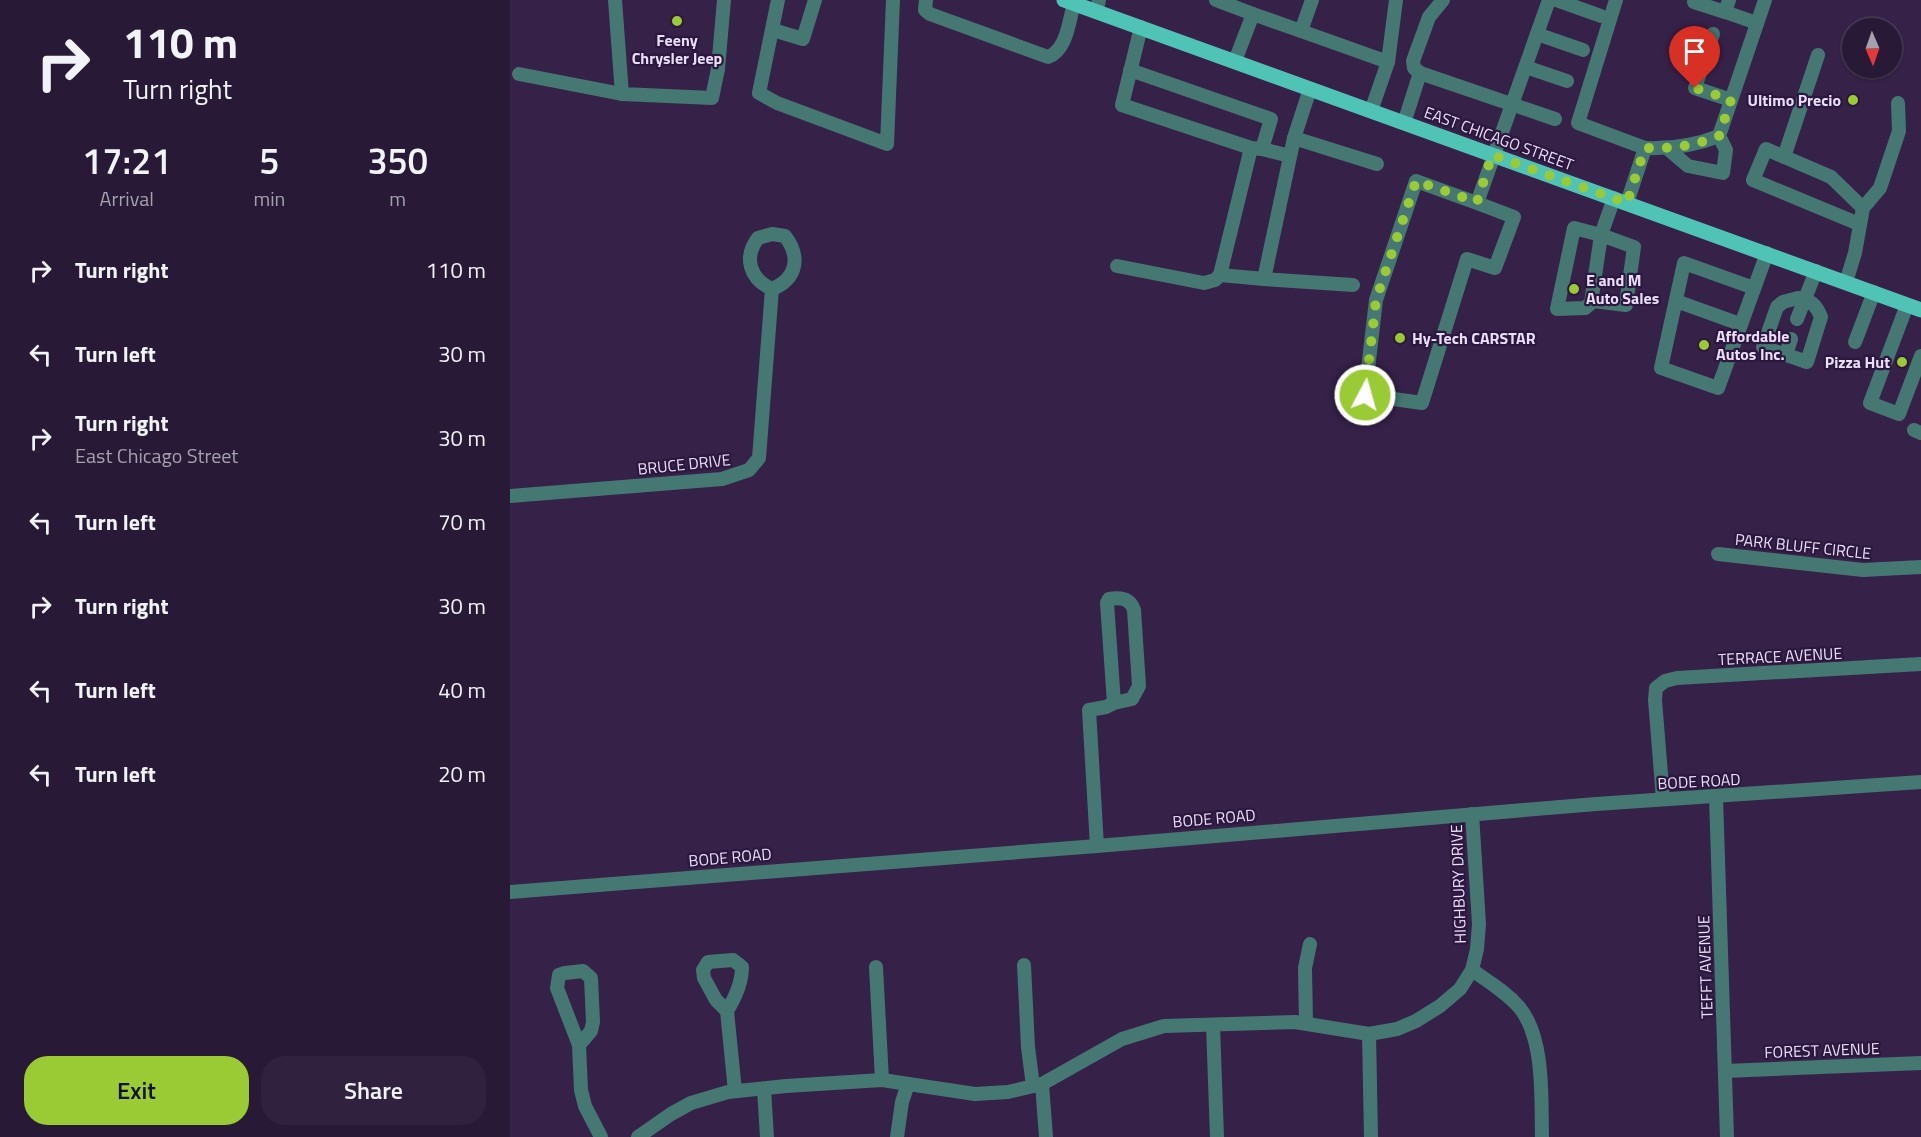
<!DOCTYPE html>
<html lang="en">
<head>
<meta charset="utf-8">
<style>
	body { margin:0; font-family:"Titillium Web",sans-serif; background:#30223f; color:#f1f3f6; height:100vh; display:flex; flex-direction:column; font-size:22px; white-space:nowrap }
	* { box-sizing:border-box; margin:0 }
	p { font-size:20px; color:#a5a0ad }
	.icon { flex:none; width:33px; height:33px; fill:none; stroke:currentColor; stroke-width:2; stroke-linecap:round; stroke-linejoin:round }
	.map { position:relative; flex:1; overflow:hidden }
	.panel { display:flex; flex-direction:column; background:#281937; width:510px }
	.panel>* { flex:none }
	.guide { background:#281937; color:#f1f3f6; overflow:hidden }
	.needle { width:39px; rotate:178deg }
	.controls { position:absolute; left:1332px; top:18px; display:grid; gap:12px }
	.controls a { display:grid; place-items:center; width:60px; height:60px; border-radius:50%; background:#281937; box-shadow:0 2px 4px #0004,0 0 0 2px #443852; font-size:30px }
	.pin { position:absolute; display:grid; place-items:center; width:51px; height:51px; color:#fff; margin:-62px -26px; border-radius:50% 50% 50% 0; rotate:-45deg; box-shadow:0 0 6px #0007 }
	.pin .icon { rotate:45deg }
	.me { position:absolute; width:66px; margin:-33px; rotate:6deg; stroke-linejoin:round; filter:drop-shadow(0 0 4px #0008) }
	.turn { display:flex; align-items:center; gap:21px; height:126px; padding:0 24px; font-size:27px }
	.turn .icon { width:78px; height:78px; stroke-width:2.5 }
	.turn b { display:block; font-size:42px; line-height:51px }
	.eta { display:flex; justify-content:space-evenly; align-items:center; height:102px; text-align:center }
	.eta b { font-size:36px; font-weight:600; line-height:42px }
	.action { display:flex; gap:12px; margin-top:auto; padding:12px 24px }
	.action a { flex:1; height:69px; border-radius:24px; background:#9acb35; color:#111; font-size:24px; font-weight:600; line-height:69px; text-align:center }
	.action a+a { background:#30223f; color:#f1f3f6 }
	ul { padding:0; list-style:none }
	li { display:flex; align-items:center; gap:18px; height:84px; padding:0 24px }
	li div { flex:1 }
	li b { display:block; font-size:22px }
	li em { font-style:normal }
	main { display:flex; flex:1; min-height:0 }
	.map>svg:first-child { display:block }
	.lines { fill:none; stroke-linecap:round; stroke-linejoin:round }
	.minor { stroke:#457872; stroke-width:14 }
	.major { stroke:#50c3b7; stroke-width:15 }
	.route { stroke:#9acb35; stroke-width:10; stroke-dasharray:0 18 }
	.poi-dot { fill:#9acb35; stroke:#2c173e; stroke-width:2 }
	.labels { text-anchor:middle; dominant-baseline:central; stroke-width:4.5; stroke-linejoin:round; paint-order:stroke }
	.poi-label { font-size:16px; font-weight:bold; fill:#eadef8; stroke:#2c173e; text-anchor:start }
	.street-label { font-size:16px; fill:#eadef8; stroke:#2c173e }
</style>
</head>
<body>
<main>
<section class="panel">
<div class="guide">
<div class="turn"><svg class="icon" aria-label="right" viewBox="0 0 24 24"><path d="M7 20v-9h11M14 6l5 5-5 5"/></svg><div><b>110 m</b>Turn right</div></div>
</div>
<div class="eta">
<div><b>17:21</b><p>Arrival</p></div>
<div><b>5</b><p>min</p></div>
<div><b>350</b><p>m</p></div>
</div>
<ul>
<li><svg class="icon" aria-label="right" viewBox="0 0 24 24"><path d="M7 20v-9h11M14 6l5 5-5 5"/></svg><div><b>Turn right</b></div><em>110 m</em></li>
<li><svg class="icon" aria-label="left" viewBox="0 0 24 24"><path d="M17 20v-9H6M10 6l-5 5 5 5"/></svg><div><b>Turn left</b></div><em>30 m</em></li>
<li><svg class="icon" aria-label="right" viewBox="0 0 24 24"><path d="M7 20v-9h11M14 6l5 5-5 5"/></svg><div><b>Turn right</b><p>East Chicago Street</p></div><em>30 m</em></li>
<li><svg class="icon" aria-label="left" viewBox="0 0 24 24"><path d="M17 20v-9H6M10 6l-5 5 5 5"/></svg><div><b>Turn left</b></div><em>70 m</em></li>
<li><svg class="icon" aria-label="right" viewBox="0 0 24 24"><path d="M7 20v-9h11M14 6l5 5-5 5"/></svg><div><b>Turn right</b></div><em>30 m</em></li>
<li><svg class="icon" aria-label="left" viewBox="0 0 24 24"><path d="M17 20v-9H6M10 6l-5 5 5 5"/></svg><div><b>Turn left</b></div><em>40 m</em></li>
<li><svg class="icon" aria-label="left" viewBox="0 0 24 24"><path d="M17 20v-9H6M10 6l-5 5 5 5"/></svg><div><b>Turn left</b></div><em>20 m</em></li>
</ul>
<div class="action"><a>Exit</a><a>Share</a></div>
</section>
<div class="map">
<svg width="1411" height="1137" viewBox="0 0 1411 1137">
	<rect width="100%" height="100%" fill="#362149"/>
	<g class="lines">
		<!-- minor -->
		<g class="minor">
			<path d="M 105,0 L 112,94 L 202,98 L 208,69 L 214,0"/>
			<path d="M 268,0 L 249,93 L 267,103 L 377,144 L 383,0"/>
			<path d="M 416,0 L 415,10 L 420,14 L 538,57 C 557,50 559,21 564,3"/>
			<path d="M 706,0 L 743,14 L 725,61"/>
			<path d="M 1046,0 L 1091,16"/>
			<path d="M 1106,0 L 1068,123 L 1135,148"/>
			<path d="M 1185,0 L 1184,2 L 1215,12"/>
			<path d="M 1219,0 L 1215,12 L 1247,23"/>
			<path d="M 586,12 L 589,0"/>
			<path d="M 743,14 L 791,31 L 802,0"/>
			<path d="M 263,30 L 293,39 L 305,0"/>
			<path d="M 791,31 L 878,62 L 861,111"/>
			<path d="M 1027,34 L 1073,50"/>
			<path d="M 1203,34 L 1185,88 L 1221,100"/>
			<path d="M 878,62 L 886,0"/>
			<path d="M 1016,67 L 1057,81"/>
			<path d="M 620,70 L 761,119 L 752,149 L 741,148 L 612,105 L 631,27"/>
			<path d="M 910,73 L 904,68 L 903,61 L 919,17 L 933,0"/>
			<path d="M 9,74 L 112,94"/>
			<path d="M 894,123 L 910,73 L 1045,119"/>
			<path d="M 784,138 L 867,164"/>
			<path d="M 741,148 L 710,275 L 754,279 L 784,138 L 800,89"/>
			<path d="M 752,149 L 780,156"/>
			<path d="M 1158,149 L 1178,166 L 1213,173 L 1216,150 L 1209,136 L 1255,0"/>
			<path d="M 1274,157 L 1308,55"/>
			<path d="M 967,203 L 1004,217 L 985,268 L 957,259 L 912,403 L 855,395 L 866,300 L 906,181 L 967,203 L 1039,0"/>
			<path d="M 1117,203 L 1135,148 C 1162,149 1184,146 1209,136"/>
			<path d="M 1349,224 L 1243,180 L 1256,149 L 1321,177 L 1353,208"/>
			<path d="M 262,234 L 275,236 C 291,257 287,279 262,289 C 240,279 233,258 248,238 Z"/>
			<path d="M 607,266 L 694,283 L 705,280 L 710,275"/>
			<path d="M 754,279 L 843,285"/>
			<path d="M 1336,282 L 1345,253 L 1353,208 L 1370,188 L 1389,131 L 1388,103"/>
			<path d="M 1244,288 L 1174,263 L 1151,368 L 1208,388 L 1257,253"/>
			<path d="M 1288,298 C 1300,299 1307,306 1311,317 L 1297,362 L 1253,347 L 1267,307 L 1273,302 Z"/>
			<path d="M 1083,301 L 1116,305 L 1124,247 L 1091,235 L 1081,303 L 1075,308 L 1047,309 L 1064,228 L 1091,235 L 1104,198"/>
			<path d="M 1166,301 L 1230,324"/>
			<path d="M 1397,305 L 1360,403 L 1389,414 L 1411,356"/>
			<path d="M 1287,319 L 1306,271"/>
			<path d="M 1345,342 L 1364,292"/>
			<path d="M 1276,354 L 1281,339"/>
			<path d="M 1404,430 L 1411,433"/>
			<path d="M 0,496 L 212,479 L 239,470 L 249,458 L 262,289"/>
			<path d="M 1208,554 L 1353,570 L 1411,567"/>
			<path d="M 1206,797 L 1217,1137"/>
			<path d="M 1153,799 L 1145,700 L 1146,688 L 1155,681 L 1167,678 L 1411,664"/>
			<path d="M 587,846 L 579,710 L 596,707 L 604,703 L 597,603 L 599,599 C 610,597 620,598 624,610 L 629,686 L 622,699 L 604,703"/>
			<path d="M 0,892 L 587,846 L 1086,804 L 1411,782"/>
			<path d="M 514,965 L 518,1047 L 523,1086"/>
			<path d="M 366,967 L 372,1080"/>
			<path d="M 962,970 C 979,982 996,992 1009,1007 C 1035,1038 1031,1099 1032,1137"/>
			<path d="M 217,1011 C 225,998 232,982 232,967 L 223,960 L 198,962 L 193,970 L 194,978 L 206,1000 L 217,1011 L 225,1091"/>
			<path d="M 796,1023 L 795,968 L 800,944"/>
			<path d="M 703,1025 L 707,1137"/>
			<path d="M 859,1034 L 861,1137"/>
			<path d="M 69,1045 L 81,1031 L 83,1022 L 81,978 L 73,971 L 55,973 L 49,975 L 47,988 L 69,1045 L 71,1090 L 75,1106 L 91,1137"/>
			<path d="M 1215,1071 L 1411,1063"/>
			<path d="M 532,1084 L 536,1137"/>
			<path d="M 254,1089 L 257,1137"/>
			<path d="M 128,1137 L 161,1114 L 181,1103 L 218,1092 L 276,1086 L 372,1080 L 465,1094 L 498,1092 L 532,1084 L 612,1039 L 654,1026 L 785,1022 L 859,1034 L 887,1029 L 906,1021 L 930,1006 L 950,989 L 962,970 L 967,949 L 969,924 L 962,814"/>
			<path d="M 387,1137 L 392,1102 L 398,1084"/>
		</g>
		<!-- major -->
		<path class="major" d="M 554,0 L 1411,310"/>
	</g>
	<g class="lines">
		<!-- route -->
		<path class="route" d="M 855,395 L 866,300 L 906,181 L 967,202 L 982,155 L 1117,203 L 1135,148 C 1162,149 1184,146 1209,136 L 1221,100 L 1185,88"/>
	</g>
	<!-- markers -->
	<g class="poi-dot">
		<circle cx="167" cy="21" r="6"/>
		<circle cx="1343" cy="100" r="6"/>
		<circle cx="1064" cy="289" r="6"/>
		<circle cx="890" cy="338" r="6"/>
		<circle cx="1194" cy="345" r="6"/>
		<circle cx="1392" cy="362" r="6"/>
	</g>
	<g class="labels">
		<!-- poi labels -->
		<g class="poi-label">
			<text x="167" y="40" text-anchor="middle">Feeny<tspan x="167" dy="18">Chrysler Jeep</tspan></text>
			<text x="1331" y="100" text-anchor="end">Ultimo Precio</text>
			<text x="1076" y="280">E and M<tspan x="1076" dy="18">Auto Sales</tspan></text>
			<text x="1206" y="336">Affordable<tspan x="1206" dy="18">Autos Inc.</tspan></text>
			<text x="902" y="338">Hy-Tech CARSTAR</text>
			<text x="1380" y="362" text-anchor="end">Pizza Hut</text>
		</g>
		<!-- street labels -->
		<g class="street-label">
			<text transform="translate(989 138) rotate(20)">EAST CHICAGO STREET</text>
			<text transform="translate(174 464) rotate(-6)">BRUCE DRIVE</text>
			<text transform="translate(1293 546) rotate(6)">PARK BLUFF CIRCLE</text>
			<text transform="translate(1270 656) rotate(-3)">TERRACE AVENUE</text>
			<text transform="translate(1189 781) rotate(-3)">BODE ROAD</text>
			<text transform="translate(704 818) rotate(-5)">BODE ROAD</text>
			<text transform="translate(220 857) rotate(-5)">BODE ROAD</text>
			<text transform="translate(948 884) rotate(-92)">HIGHBURY DRIVE</text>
			<text transform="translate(1195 967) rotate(-92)">TEFFT AVENUE</text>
			<text transform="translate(1312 1050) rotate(-2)">FOREST AVENUE</text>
		</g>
	</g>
</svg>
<div class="controls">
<a><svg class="needle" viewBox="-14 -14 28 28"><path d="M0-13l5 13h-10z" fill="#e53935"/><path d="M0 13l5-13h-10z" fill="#a5a0ad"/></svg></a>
</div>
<div class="pin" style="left:1185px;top:88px;background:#d93025"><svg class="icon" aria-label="arrive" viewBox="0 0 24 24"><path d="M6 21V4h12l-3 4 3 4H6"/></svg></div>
<svg class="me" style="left:855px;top:395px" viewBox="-20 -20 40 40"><circle r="17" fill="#9acb35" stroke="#fff" stroke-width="3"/><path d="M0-11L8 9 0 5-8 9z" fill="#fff"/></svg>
</div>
</main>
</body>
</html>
